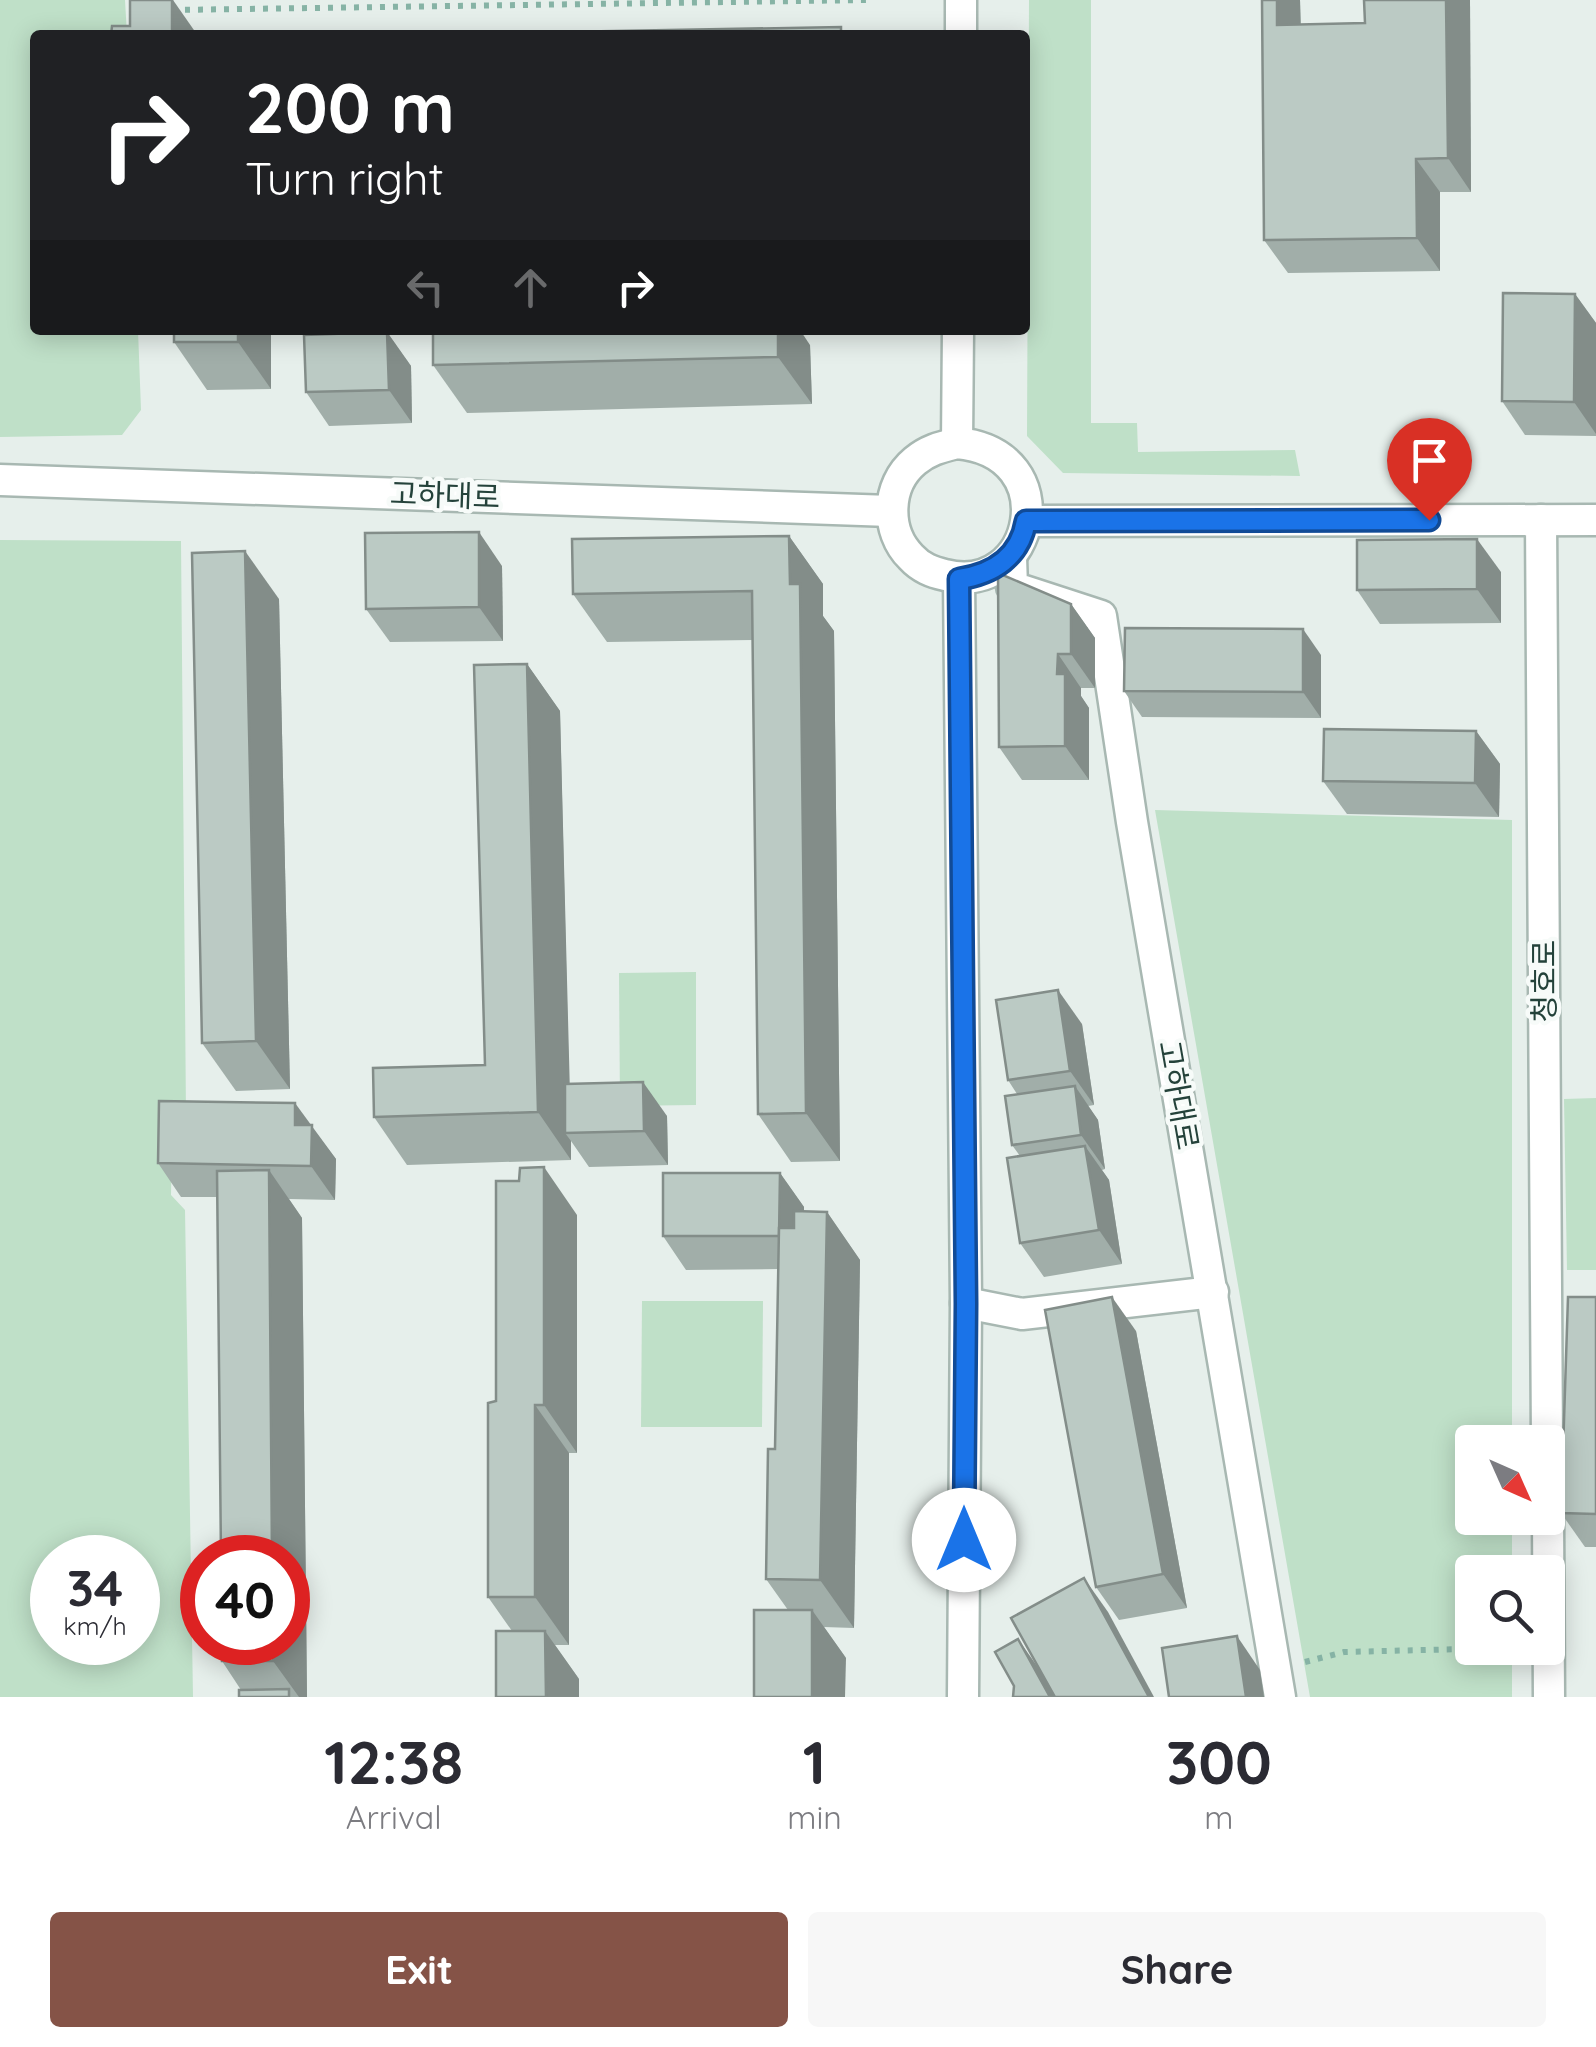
<!DOCTYPE html>
<html lang="en">
<head>
<meta charset="utf-8">
<style>
	body { margin:0; font-family:Quicksand,"Noto Sans KR",sans-serif; background:#f7f7f7; color:#2b2b33; height:100vh; display:flex; flex-direction:column; font-size:38px; white-space:nowrap }
	* { box-sizing:border-box; margin:0 }
	p { font-size:32px; color:#7c7c81 }
	.icon { flex:none; width:55px; height:55px; fill:none; stroke:currentColor; stroke-width:2; stroke-linecap:round; stroke-linejoin:round }
	.map { position:relative; height:1697px; overflow:hidden }
	.panel { display:flex; flex-direction:column; background:#fff; flex:1 }
	.panel>* { flex:none }
	.guide { position:absolute; left:30px; top:30px; width:1000px; height:305px; border-radius:10px; box-shadow:0 5px 25px #0003; background:#202124; color:#fff; overflow:hidden }
	.needle { width:65px; rotate:135deg }
	.tools { position:absolute; left:1455px; top:1425px; display:grid; gap:20px }
	.tools a { display:grid; place-items:center; width:110px; height:110px; border-radius:10px; background:#fff; box-shadow:0 5px 25px #0003; font-size:50px }
	.speed { position:absolute; left:30px; top:1535px; display:flex; gap:20px; font-size:50px; font-weight:700; text-align:center }
	.speed>* { display:grid; place-content:center; width:130px; height:130px; border-radius:50%; background:#fff; box-shadow:0 5px 25px #0003; line-height:1 }
	.speed small { font-size:25px; font-weight:400 }
	.speed .limit { border:15px solid #d22; background:#fff; color:#111 }
	.pin { position:absolute; display:grid; place-items:center; width:85px; height:85px; color:#fff; margin:-102px -42px; border-radius:50% 50% 50% 0; rotate:-45deg; box-shadow:0 0 10px #0007 }
	.pin .icon { rotate:45deg }
	.me { position:absolute; width:110px; margin:-55px; rotate:0deg; stroke-linejoin:round; filter:drop-shadow(0 0 8px #0008) }
	.turn { display:flex; align-items:center; gap:35px; height:210px; padding:0 50px; font-size:45px }
	.turn .icon { width:130px; height:130px; stroke-width:2.5 }
	.turn b { display:block; font-size:70px; line-height:85px }
	.lanes { display:flex; align-items:center; height:95px; padding:0 50px; background:#0003; justify-content:center; gap:50px; direction:ltr }
	.lanes .off { opacity:.35 }
	.eta { display:flex; justify-content:space-evenly; align-items:center; height:170px; text-align:center }
	.eta b { font-size:60px; font-weight:700; line-height:70px }
	.cta { display:flex; gap:20px; margin-top:auto; padding:20px 50px }
	.cta a { flex:1; height:115px; border-radius:10px; background:#855347; color:#fff; font-size:40px; font-weight:700; line-height:115px; text-align:center }
	.cta a+a { background:#f7f7f7; color:#2b2b33 }
	.map>svg:first-child { display:block }
	.green { fill:#bfe0c8; fill-rule:evenodd }
	.lines { fill:none; stroke-linecap:round; stroke-linejoin:round }
	.minor-casing { stroke:#a8b8b2; stroke-width:35 }
	.path { stroke:#86b3a5; stroke-width:6; stroke-dasharray:5 8; stroke-linecap:butt }
	.minor { stroke:#fff; stroke-width:30 }
	.wall { fill:#a1aea9 }
	.shaded-wall { fill:#838d89 }
	.building { fill:#bbcac4; stroke:#838d89; stroke-width:2.5 }
	.route-casing { stroke:#114b97; stroke-width:25 }
	.route { stroke:#1a73e8; stroke-width:18 }
	.labels { text-anchor:middle; dominant-baseline:central; stroke-width:9; stroke-linejoin:round; paint-order:stroke }
	.street-label { font-size:30px; fill:#24423a; stroke:#f7fbf9 }
</style>
</head>
<body>
<div class="map">
<svg width="1596" height="1697" viewBox="0 0 1596 1697">
	<rect width="100%" height="100%" fill="#e6efeb"/>
	<!-- green -->
	<g class="green">
		<path d="M 0,0 L 125,0 L 127,35 L 35,35 L 35,330 L 138,330 L 141,410 L 122,435 L 0,437 Z"/>
		<path d="M 1029,0 L 1091,0 L 1091,423 L 1137,423 L 1138,452 L 1295,450 L 1300,476 L 1063,473 L 1027,436 Z"/>
		<path d="M 0,540 L 181,541 L 186,1115 L 172,1137 L 171,1195 L 185,1210 L 193,1697 L 0,1697 ZM 52,1558 L 138,1558 L 138,1642 L 52,1642 Z"/>
		<path d="M 1155,810 L 1512,820 L 1512,1442 L 1472,1442 L 1472,1518 L 1512,1518 L 1512,1572 L 1472,1572 L 1472,1648 L 1512,1648 L 1512,1697 L 1310,1697 Z"/>
		<path d="M 696,972 L 696,1105 L 620,1106 L 619,973 Z"/>
		<path d="M 1596,1098 L 1596,1270 L 1567,1270 L 1564,1099 Z"/>
		<path d="M 642,1301 L 763,1301 L 762,1427 L 641,1427 Z"/>
	</g>
	<g class="lines">
		<defs>
			<g id="minor">
				<path d="M 961,35 L 961,0"/>
				<path d="M 957,443 C 1067,453 1035,598 945,575 C 932,572 921,568 911,557 C 885,531 886,485 915,461 C 928,450 941,447 957,443 Z"/>
				<path d="M 957,443 L 958,330"/>
				<path d="M 0,480 L 890,511"/>
				<path d="M 1541,520 L 1547,1442"/>
				<path d="M 1027,521 L 1596,520"/>
				<path d="M 1011,557 L 1012,587 L 1101,616 L 1132,822 L 1280,1697"/>
				<path d="M 959,579 L 966,1303 L 963,1697"/>
				<path d="M 966,1303 L 1022,1314 L 1213,1292"/>
				<path d="M 1548,1515 L 1549,1697"/>
			</g>
		</defs>
		<!-- minor casing -->
		<use href="#minor" class="minor-casing"/>
		<!-- path -->
		<g class="path">
			<path d="M 172,10 L 869,0"/>
			<path d="M 1305,1662 L 1344,1652 L 1505,1648"/>
		</g>
		<!-- minor -->
		<use href="#minor" class="minor"/>
	</g>
	<!-- wall -->
	<g class="wall">
		<path d="M 1262,0 L 1300,0 L 1301,24 L 1365,23 L 1364,0 L 1470,0 L 1471,192 L 1440,192 L 1440,271 L 1288,273 L 1264,240 Z"/>
		<path d="M 1575,294 L 1596,323 L 1596,436 L 1525,435 L 1502,401 Z"/>
		<path d="M 271,330 L 271,389 L 207,390 L 174,342 Z"/>
		<path d="M 387,332 L 411,366 L 412,423 L 329,426 L 306,392 Z"/>
		<path d="M 810,345 L 812,404 L 467,413 L 433,365 Z"/>
		<path d="M 789,536 L 823,584 L 823,616 L 834,631 L 840,1161 L 791,1162 L 758,1114 L 752,640 L 607,642 L 573,594 Z"/>
		<path d="M 502,566 L 503,641 L 390,642 L 366,609 Z"/>
		<path d="M 1501,572 L 1501,623 L 1380,624 L 1357,590 Z"/>
		<path d="M 279,599 L 290,1089 L 236,1091 L 202,1043 Z"/>
		<path d="M 1071,604 L 1095,638 L 1095,688 L 1081,688 L 1081,696 L 1089,708 L 1089,780 L 1022,780 L 999,747 Z"/>
		<path d="M 1321,655 L 1321,718 L 1142,717 L 1124,691 Z"/>
		<path d="M 527,664 L 560,711 L 569,1083 L 667,1116 L 668,1165 L 589,1167 L 571,1141 L 571,1160 L 407,1165 L 374,1117 L 485,1065 Z"/>
		<path d="M 1476,731 L 1500,764 L 1499,817 L 1347,814 L 1323,781 Z"/>
		<path d="M 1082,1024 L 1094,1105 L 1088,1106 L 1098,1120 L 1105,1169 L 1102,1170 L 1109,1180 L 1122,1264 L 1044,1277 L 1020,1243 L 1020,1156 L 1012,1145 L 1017,1094 L 1008,1080 Z"/>
		<path d="M 310,1125 L 336,1159 L 335,1200 L 289,1199 L 302,1218 L 307,1697 L 239,1697 L 241,1690 L 222,1661 L 217,1197 L 181,1197 L 158,1163 Z"/>
		<path d="M 780,1173 L 804,1207 L 804,1212 L 827,1212 L 860,1260 L 854,1628 L 824,1627 L 846,1658 L 788,1610 L 766,1579 L 775,1449 L 778,1269 L 686,1270 L 663,1236 Z"/>
		<path d="M 577,1215 L 577,1453 L 569,1453 L 569,1645 L 555,1645 L 579,1679 L 512,1631 L 488,1597 Z"/>
		<path d="M 1596,1297 L 1596,1547 L 1585,1547 L 1561,1513 Z"/>
		<path d="M 1136,1331 L 1187,1608 L 1119,1620 L 1096,1587 Z"/>
	</g>
	<!-- shaded-wall -->
	<g class="shaded-wall">
		<path d="M 173,0 L 196,33 L 196,35 L 172,35 Z"/>
		<path d="M 1277,0 L 1300,0 L 1301,58 L 1277,25 Z"/>
		<path d="M 1446,0 L 1470,0 L 1471,192 L 1448,158 Z"/>
		<path d="M 1416,159 L 1440,192 L 1440,271 L 1417,238 Z"/>
		<path d="M 1575,294 L 1596,323 L 1596,434 L 1574,402 Z"/>
		<path d="M 238,330 L 271,330 L 271,389 L 238,342 Z"/>
		<path d="M 778,330 L 800,330 L 810,345 L 812,404 L 778,357 Z"/>
		<path d="M 387,332 L 411,366 L 412,423 L 389,390 Z"/>
		<path d="M 479,532 L 502,566 L 503,641 L 479,607 Z"/>
		<path d="M 789,536 L 823,584 L 823,616 L 834,631 L 840,1161 L 806,1113 Z"/>
		<path d="M 1477,539 L 1501,572 L 1501,623 L 1477,589 Z"/>
		<path d="M 245,551 L 279,599 L 290,1089 L 256,1041 Z"/>
		<path d="M 1071,604 L 1095,638 L 1095,688 L 1071,654 Z"/>
		<path d="M 1303,629 L 1321,655 L 1321,718 L 1303,692 Z"/>
		<path d="M 1058,654 L 1081,688 L 1081,696 L 1089,708 L 1089,780 L 1065,746 L 1057,674 Z"/>
		<path d="M 527,664 L 560,711 L 571,1133 L 565,1133 L 571,1141 L 571,1160 L 538,1112 Z"/>
		<path d="M 1476,731 L 1500,764 L 1499,817 L 1475,783 Z"/>
		<path d="M 1058,990 L 1082,1024 L 1094,1105 L 1070,1071 Z"/>
		<path d="M 643,1082 L 667,1116 L 668,1165 L 644,1131 Z"/>
		<path d="M 1075,1086 L 1098,1120 L 1105,1169 L 1081,1135 Z"/>
		<path d="M 295,1103 L 336,1159 L 335,1200 L 311,1166 L 295,1125 Z"/>
		<path d="M 1085,1146 L 1109,1180 L 1122,1264 L 1099,1230 Z"/>
		<path d="M 544,1167 L 577,1215 L 577,1453 L 544,1405 Z"/>
		<path d="M 269,1170 L 302,1218 L 307,1697 L 299,1697 L 273,1661 L 273,1642 L 288,1642 L 288,1558 L 272,1558 Z"/>
		<path d="M 780,1173 L 804,1207 L 804,1269 L 780,1236 Z"/>
		<path d="M 827,1212 L 860,1260 L 854,1628 L 820,1580 Z"/>
		<path d="M 1112,1297 L 1136,1331 L 1187,1608 L 1163,1574 Z"/>
		<path d="M 535,1405 L 569,1453 L 569,1645 L 535,1597 Z"/>
		<path d="M 1084,1578 L 1108,1612 L 1154,1697 L 1149,1697 Z"/>
		<path d="M 812,1610 L 846,1658 L 845,1697 L 812,1697 Z"/>
		<path d="M 545,1631 L 579,1679 L 579,1697 L 546,1697 Z"/>
		<path d="M 1237,1636 L 1260,1670 L 1264,1697 L 1246,1697 Z"/>
		<path d="M 1018,1639 L 1042,1673 L 1055,1697 L 1050,1697 Z"/>
	</g>
	<!-- building -->
	<g class="building">
		<path d="M 130,0 L 172,0 L 172,35 L 111,35 L 112,26 L 130,26 Z"/>
		<path d="M 1262,0 L 1277,0 L 1277,25 L 1365,23 L 1364,0 L 1446,0 L 1448,158 L 1416,159 L 1417,238 L 1264,240 Z"/>
		<path d="M 841,27 L 841,35 L 561,35 L 561,32 Z"/>
		<path d="M 1503,293 L 1575,294 L 1574,402 L 1502,401 Z"/>
		<rect x="174" y="330" width="64" height="12"/>
		<path d="M 433,330 L 778,330 L 778,357 L 433,365 Z"/>
		<path d="M 387,332 L 389,390 L 306,392 L 304,335 Z"/>
		<path d="M 479,532 L 479,607 L 366,609 L 365,533 Z"/>
		<path d="M 789,536 L 790,584 L 800,584 L 806,1113 L 758,1114 L 752,591 L 573,594 L 572,539 Z"/>
		<path d="M 1477,539 L 1477,589 L 1357,590 L 1357,540 Z"/>
		<path d="M 245,551 L 256,1041 L 202,1043 L 192,553 Z"/>
		<path d="M 998,573 L 1071,604 L 1071,654 L 1058,654 L 1057,674 L 1065,674 L 1065,746 L 999,747 Z"/>
		<path d="M 1125,628 L 1303,629 L 1303,692 L 1124,691 Z"/>
		<path d="M 527,664 L 538,1112 L 374,1117 L 373,1068 L 485,1065 L 474,665 Z"/>
		<path d="M 1324,729 L 1476,731 L 1475,783 L 1323,781 Z"/>
		<path d="M 1058,990 L 1070,1071 L 1008,1080 L 996,1000 Z"/>
		<path d="M 643,1082 L 644,1131 L 565,1133 L 565,1084 Z"/>
		<path d="M 1075,1086 L 1081,1135 L 1012,1145 L 1005,1096 Z"/>
		<path d="M 159,1101 L 295,1103 L 295,1125 L 312,1125 L 311,1166 L 158,1163 Z"/>
		<path d="M 1085,1146 L 1099,1230 L 1020,1243 L 1007,1158 Z"/>
		<path d="M 544,1167 L 544,1405 L 535,1405 L 535,1597 L 488,1597 L 488,1403 L 496,1401 L 496,1181 L 519,1181 L 520,1168 Z"/>
		<path d="M 269,1170 L 272,1558 L 221,1558 L 217,1171 Z"/>
		<path d="M 663,1173 L 780,1173 L 779,1236 L 663,1236 Z"/>
		<path d="M 794,1211 L 827,1212 L 820,1580 L 766,1579 L 768,1449 L 775,1449 L 779,1228 L 794,1228 Z"/>
		<path d="M 1112,1297 L 1163,1574 L 1096,1587 L 1045,1310 Z"/>
		<path d="M 1568,1297 L 1596,1297 L 1596,1514 L 1561,1513 Z"/>
		<path d="M 1084,1578 L 1149,1697 L 1055,1697 L 1011,1618 Z"/>
		<rect x="754" y="1610" width="58" height="87"/>
		<path d="M 496,1631 L 545,1631 L 546,1697 L 496,1697 Z"/>
		<path d="M 1237,1636 L 1246,1697 L 1169,1697 L 1162,1648 Z"/>
		<path d="M 1018,1639 L 1050,1697 L 1013,1697 L 1014,1686 L 995,1652 Z"/>
		<rect x="222" y="1642" width="51" height="19"/>
		<path d="M 289,1689 L 289,1697 L 239,1697 L 239,1690 Z"/>
	</g>
	<g class="lines">
		<defs>
			<path id="route" d="M 964,1540 L 966,1304 L 959,579 C 993,574 1020,557 1026,521 L 1429,520"/>
		</defs>
		<!-- route casing -->
		<use href="#route" class="route-casing"/>
		<!-- route -->
		<use href="#route" class="route"/>
	</g>
	<g class="labels">
		<!-- street labels -->
		<g class="street-label">
			<text transform="translate(445 495) rotate(2)">고하대로</text>
			<text transform="translate(1544 981) rotate(-90)">청호로</text>
			<text transform="translate(1179 1095) rotate(80)">고하대로</text>
		</g>
	</g>
</svg>
<div class="tools">
<a><svg class="needle" viewBox="-14 -14 28 28"><path d="M0-13l5 13h-10z" fill="#e53935"/><path d="M0 13l5-13h-10z" fill="#7c7c81"/></svg></a>
<a><svg class="icon" aria-label="search" viewBox="0 0 24 24"><circle cx="10" cy="10" r="6"/><path d="M15 15l6 6"/></svg></a>
</div>
<div class="speed"><div>34<small>km/h</small></div><div class="limit">40</div></div>
<div class="pin" style="left:1429px;top:520px;background:#d93025"><svg class="icon" aria-label="arrive" viewBox="0 0 24 24"><path d="M6 21V4h12l-3 4 3 4H6"/></svg></div>
<svg class="me" style="left:964px;top:1540px" viewBox="-20 -20 40 40"><circle r="19" fill="#fff"/><path d="M0-13L10 11 0 6-10 11z" fill="#1a73e8"/></svg>
<div class="guide">
<div class="turn"><svg class="icon" aria-label="right" viewBox="0 0 24 24"><path d="M7 20v-9h11M14 6l5 5-5 5"/></svg><div><b>200 m</b>Turn right</div></div>
<div class="lanes"><svg class="icon off" aria-label="left" viewBox="0 0 24 24"><path d="M17 20v-9H6M10 6l-5 5 5 5"/></svg><svg class="icon off" aria-label="ahead" viewBox="0 0 24 24"><path d="M12 20V5M6 11l6-6 6 6"/></svg><svg class="icon" aria-label="right" viewBox="0 0 24 24"><path d="M7 20v-9h11M14 6l5 5-5 5"/></svg></div>
</div>
</div>
<section class="panel">
<div class="eta">
<div><b>12:38</b><p>Arrival</p></div>
<div><b>1</b><p>min</p></div>
<div><b>300</b><p>m</p></div>
</div>
<div class="cta"><a>Exit</a><a>Share</a></div>
</section>
</body>
</html>
